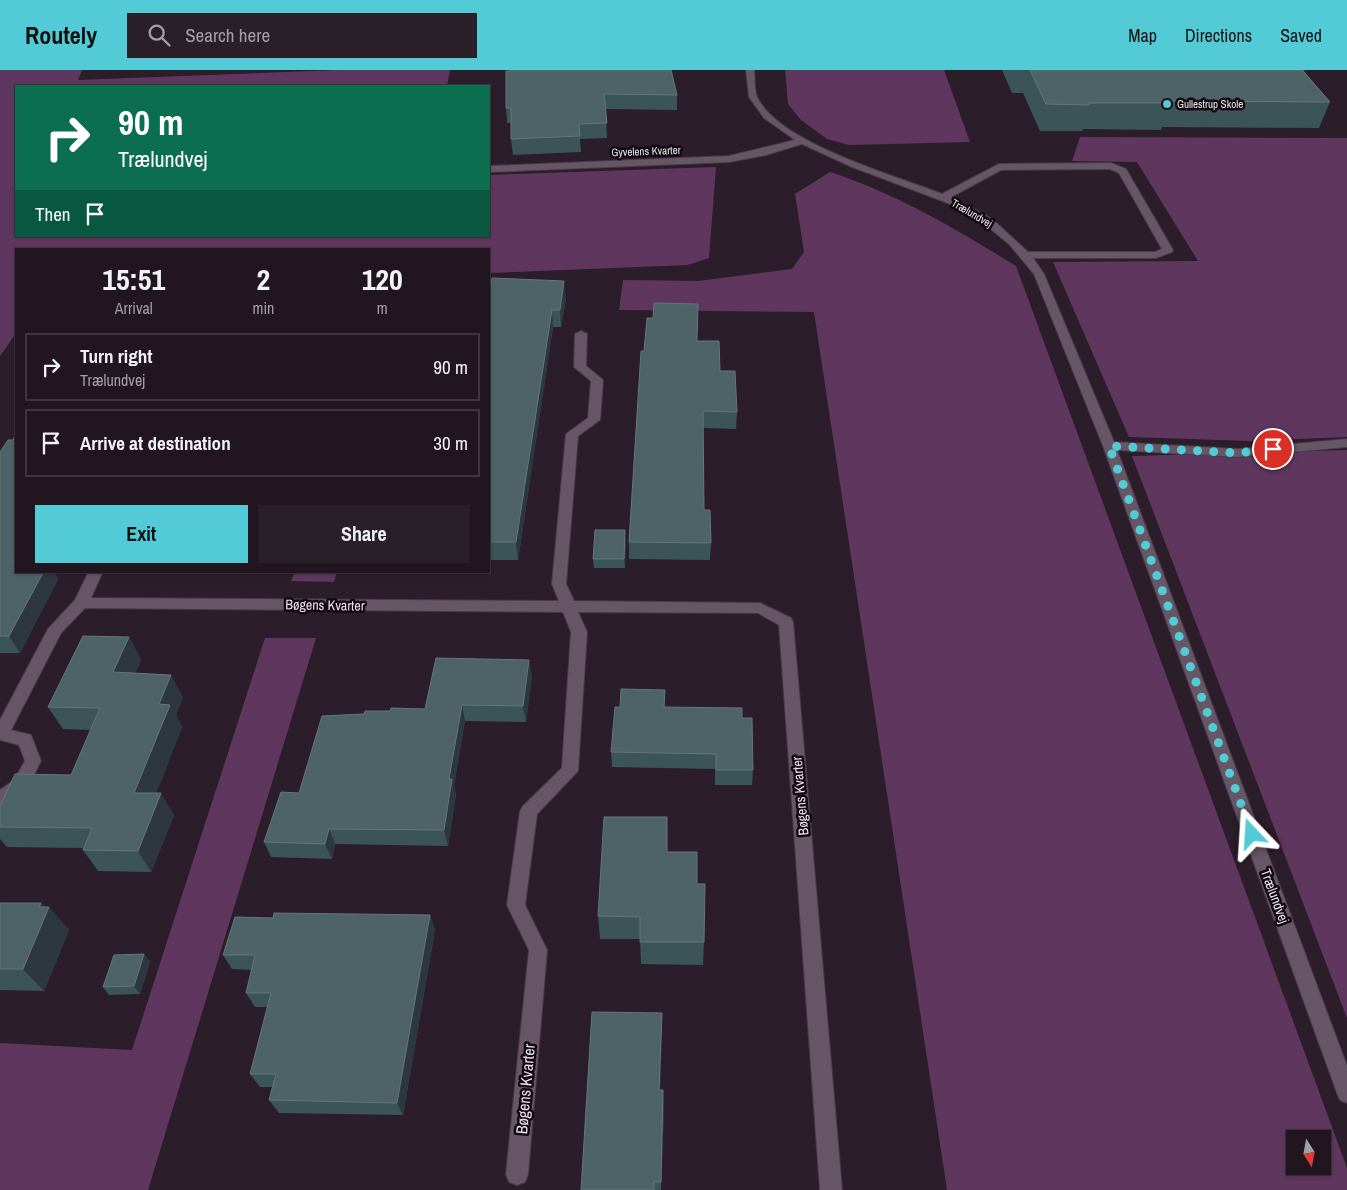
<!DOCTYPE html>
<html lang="en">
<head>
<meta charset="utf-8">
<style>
	body { margin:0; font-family:"Archivo Narrow",sans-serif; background:#291f29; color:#f1f3f6; height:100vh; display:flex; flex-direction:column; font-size:19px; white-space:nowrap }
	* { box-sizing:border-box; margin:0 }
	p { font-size:16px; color:#a29fa5 }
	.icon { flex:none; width:28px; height:28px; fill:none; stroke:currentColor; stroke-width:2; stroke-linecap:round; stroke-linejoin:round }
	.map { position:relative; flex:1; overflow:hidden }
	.sheet { position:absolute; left:15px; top:178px; width:475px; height:325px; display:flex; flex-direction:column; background:#211620; border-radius:0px; box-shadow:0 1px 4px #0004,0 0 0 1px #3e353e }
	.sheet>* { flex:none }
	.guide { position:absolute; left:15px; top:15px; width:475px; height:152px; border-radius:0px; box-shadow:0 1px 4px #0004,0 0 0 1px #3e353e; background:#0b6e4f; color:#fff; overflow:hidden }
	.needle { width:32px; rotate:169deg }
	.tools { position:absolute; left:1286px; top:1060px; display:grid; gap:10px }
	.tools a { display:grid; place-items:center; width:45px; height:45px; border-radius:0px; background:#211620; box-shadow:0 1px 4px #0004,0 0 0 1px #3e353e; font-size:25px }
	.pin { position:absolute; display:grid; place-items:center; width:42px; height:42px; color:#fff; margin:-21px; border:2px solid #fff; border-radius:50%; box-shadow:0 1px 5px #0007 }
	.me { position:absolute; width:55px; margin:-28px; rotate:340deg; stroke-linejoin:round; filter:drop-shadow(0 0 4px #0008) }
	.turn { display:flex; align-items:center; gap:18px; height:105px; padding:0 20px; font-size:22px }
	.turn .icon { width:65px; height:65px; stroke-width:2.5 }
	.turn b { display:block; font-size:35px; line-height:42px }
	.then { display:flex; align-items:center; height:48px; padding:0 20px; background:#0003; gap:10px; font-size:19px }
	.eta { display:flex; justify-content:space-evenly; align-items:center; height:85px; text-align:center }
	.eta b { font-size:30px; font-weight:700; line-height:35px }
	.action { display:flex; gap:10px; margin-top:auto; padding:10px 20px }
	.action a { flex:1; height:58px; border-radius:0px; background:#52cbd7; color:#111; font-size:20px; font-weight:700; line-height:58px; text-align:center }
	.action a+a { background:#291f29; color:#f1f3f6 }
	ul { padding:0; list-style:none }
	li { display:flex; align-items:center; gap:15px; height:68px; margin:0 10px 8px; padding:0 10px; border:2px solid #3e353e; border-radius:0px }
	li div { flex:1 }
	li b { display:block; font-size:19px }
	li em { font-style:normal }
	header { display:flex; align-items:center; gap:30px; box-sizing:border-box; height:70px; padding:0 25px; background:#52cbd7; color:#111 }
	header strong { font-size:24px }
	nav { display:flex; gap:28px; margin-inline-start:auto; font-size:18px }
	.search { width:350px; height:45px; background:#291f29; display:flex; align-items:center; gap:12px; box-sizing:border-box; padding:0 18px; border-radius:0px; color:#a29fa5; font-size:19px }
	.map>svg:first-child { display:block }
	.green { fill:#5f375e; fill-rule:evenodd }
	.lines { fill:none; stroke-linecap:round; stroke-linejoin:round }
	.minor-casing { stroke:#473b46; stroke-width:2 }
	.minor { fill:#675666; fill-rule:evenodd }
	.wall { fill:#3a5457 }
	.shaded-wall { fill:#2d373f }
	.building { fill:#4d6367; stroke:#66767b }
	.route { stroke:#52cbd7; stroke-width:9; stroke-dasharray:0 16.2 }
	.poi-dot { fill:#52cbd7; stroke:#100a10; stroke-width:2 }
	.labels { text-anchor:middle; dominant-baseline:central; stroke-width:5; stroke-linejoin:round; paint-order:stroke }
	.far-poi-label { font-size:11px; fill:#eae0e9; stroke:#100a10; text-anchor:start }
	.far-street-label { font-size:11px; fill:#eae0e9; stroke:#100a10 }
	.street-label { font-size:14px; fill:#eae0e9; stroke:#100a10 }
	.near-street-label { font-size:16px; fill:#eae0e9; stroke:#100a10 }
</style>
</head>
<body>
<header>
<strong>Routely</strong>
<div class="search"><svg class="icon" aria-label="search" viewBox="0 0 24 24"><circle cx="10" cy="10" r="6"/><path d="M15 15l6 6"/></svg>Search here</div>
<nav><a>Map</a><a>Directions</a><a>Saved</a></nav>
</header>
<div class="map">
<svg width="1347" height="1120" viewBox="0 0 1347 1120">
	<rect width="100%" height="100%" fill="#2c1d2b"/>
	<!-- green -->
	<g class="green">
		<path d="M 0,0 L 82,0 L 78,10 L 338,0 L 450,0 L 447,16 L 16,16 L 16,166 L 489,166 L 489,105 L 716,97 L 709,188 L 688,195 L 489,203 L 489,179 L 16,179 L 16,263 L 0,286 Z"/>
		<path d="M 785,0 L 944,0 L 970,72 L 849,75 L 827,69 L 801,50 L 788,34 Z"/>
		<path d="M 1080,67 L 1347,68 L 1347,367 L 1250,371 L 1129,367 L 1053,192 L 1198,191 L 1137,92 L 1072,91 Z"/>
		<path d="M 830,102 C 897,124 956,159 1016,196 L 1347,1098 L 1347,1120 L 947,1120 L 814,242 L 619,240 L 623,210 L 698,211 L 792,199 L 804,182 L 795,124 ZM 1295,1069 L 1322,1069 L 1322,1096 L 1295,1096 Z"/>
		<path d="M 1347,380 L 1347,948 L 1132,386 Z"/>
		<path d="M 295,501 L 337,501 L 334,512 L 291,511 Z"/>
		<path d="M 265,568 L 316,568 L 148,1120 L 0,1120 L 0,973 L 132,980 Z"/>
	</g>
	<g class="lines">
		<defs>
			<g id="minor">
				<path d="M 746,0 L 754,0 C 755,8 754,19 757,27 C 780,74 895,105 942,124 L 999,94 L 1111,93 L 1126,99 L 1173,180 L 1172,182 L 1156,188 L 1033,188 L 1044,204 L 1114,372 L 1238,379 L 1347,369 L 1347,377 L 1238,387 L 1117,380 L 1347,996 L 1347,1033 L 1340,1030 L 1337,1023 L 1103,376 L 1034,204 L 1009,174 L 976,147 L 953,135 L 852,97 L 802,74 L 766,85 L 729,92 L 489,102 L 489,96 L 729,86 L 795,70 L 764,48 L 749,27 ZM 1110,99 L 1119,103 L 1162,179 L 1155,182 L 1028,182 L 992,149 L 951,127 L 1001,100 Z"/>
				<path d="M 581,261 L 587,264 L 586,296 L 603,310 L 600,350 L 578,366 L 566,514 L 574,531 L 760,533 L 791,548 L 793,552 L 842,1120 L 820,1120 L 779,555 L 758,543 L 578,542 L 587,562 L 578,701 L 537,744 L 525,835 L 547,880 L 528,1104 L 525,1112 L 517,1115 L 509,1112 L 506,1104 L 529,880 L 507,835 L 520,741 L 523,736 L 562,698 L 571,562 L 563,542 L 85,538 L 61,563 L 11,660 L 31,665 L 41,691 L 26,720 L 0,737 L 0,720 L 14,710 L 25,691 L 19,675 L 0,670 L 0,650 L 48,559 L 75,530 L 89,501 L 103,501 L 91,528 L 559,531 L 552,514 L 566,364 L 588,348 L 591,311 L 574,297 L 575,264 Z"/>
			</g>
		</defs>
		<!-- minor casing -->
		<use href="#minor" class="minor-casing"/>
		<!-- minor -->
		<use href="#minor" class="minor"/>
	</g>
	<!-- wall -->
	<g class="wall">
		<path d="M 1002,0 L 1304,0 L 1304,1 L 1330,32 L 1319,58 L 1162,57 L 1161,60 L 1083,59 L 1082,61 L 1040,61 L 1023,23 L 1012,23 Z"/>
		<path d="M 506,1 L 677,25 L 677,40 L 606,39 L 607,68 L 580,69 L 581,82 L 513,85 L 511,69 L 511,53 L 507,53 L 506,38 Z"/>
		<path d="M 489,222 L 566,229 L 561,257 L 553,257 L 518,490 L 489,490 Z"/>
		<path d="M 697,271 L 720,301 L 737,342 L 736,359 L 703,358 L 704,440 L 711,473 L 710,490 L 629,489 L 629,472 L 644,281 Z"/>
		<path d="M 0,382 L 16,501 L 54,501 L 58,509 L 20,583 L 0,583 Z"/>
		<path d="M 626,469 L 625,498 L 594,498 L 593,489 Z"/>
		<path d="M 136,501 L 181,501 L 180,503 L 137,503 Z"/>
		<path d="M 129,567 L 141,590 L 135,603 L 183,627 L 176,645 L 182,657 L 156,723 L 174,745 L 151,802 L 98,801 L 83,780 L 84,778 L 7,777 L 0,769 L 0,736 L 71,705 L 91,660 L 63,659 L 48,637 Z"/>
		<path d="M 532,606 L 526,652 L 465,651 L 454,716 L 456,725 L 448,776 L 335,774 L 332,789 L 271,787 L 264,772 L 299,723 L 364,644 L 425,639 Z"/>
		<path d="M 665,637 L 742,648 L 753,700 L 752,715 L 715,715 L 715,699 L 612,697 L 611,682 Z"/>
		<path d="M 667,747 L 667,782 L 697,814 L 704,872 L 703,895 L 641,894 L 640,869 L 600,869 L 598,846 Z"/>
		<path d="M 0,833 L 41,833 L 69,860 L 44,921 L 0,920 Z"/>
		<path d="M 430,845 L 435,860 L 403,1045 L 279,1043 L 269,1030 L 273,1017 L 260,1017 L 250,1004 L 268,937 L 255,937 L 246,923 L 252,900 L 232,899 L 223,885 L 273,848 Z"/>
		<path d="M 144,884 L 150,892 L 140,924 L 109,925 L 103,917 Z"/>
		<path d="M 662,943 L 660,1020 L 663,1020 L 664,1036 L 661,1120 L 581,1120 Z"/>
	</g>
	<!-- shaded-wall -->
	<g class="shaded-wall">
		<path d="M 564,211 L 566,229 L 561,257 L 560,240 Z"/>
		<path d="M 552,240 L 553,257 L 518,490 L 516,472 Z"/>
		<path d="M 625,460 L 626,469 L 625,498 L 624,489 Z"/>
		<path d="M 16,484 L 16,498 L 12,491 Z"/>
		<path d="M 44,501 L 54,501 L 58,509 L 20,583 L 9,566 Z"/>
		<path d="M 129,567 L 141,590 L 126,624 L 113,602 Z"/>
		<path d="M 529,590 L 532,606 L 526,652 L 523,636 Z"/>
		<path d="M 171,605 L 183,627 L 176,645 L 182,657 L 148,745 L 134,723 L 159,634 Z"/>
		<path d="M 462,635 L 465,651 L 454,716 L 456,725 L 448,776 L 444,760 L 449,709 Z"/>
		<path d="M 161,723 L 174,745 L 151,802 L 138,781 Z"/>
		<path d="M 329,759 L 335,774 L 332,789 L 325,774 Z"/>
		<path d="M 41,833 L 48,841 L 49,837 L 69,860 L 44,921 L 23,899 Z"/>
		<path d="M 430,845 L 435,860 L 403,1045 L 397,1033 Z"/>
		<path d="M 144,884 L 150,892 L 140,924 L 134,916 Z"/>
		<path d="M 662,943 L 662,960 L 660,1036 L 659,1020 Z"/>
		<path d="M 663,1020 L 664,1036 L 661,1120 L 661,1112 Z"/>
	</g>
	<!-- building -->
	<g class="building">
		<path d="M 511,0 L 671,0 L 677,25 L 604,24 L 607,53 L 579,54 L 580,66 L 511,69 L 511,38 L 506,38 L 506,1 L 511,1 Z"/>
		<path d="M 1030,0 L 1302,0 L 1330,32 L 1168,31 L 1170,33 L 1089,33 L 1089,35 L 1046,34 Z"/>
		<path d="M 492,208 L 564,211 L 560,240 L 552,240 L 516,472 L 489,472 L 489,222 Z"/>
		<path d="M 654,233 L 698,234 L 697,271 L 719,271 L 720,301 L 735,301 L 737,342 L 703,341 L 704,440 L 710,440 L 711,473 L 629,472 L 641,281 L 644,281 L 647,248 L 653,248 Z"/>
		<path d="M 16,364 L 16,484 L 12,491 L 16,491 L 16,501 L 44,501 L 9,566 L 0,566 L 0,382 L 8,370 L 13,370 Z"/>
		<path d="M 595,460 L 625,460 L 624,489 L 593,489 Z"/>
		<path d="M 83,566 L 129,567 L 113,602 L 171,605 L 159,634 L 170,635 L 134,723 L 161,723 L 138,781 L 83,780 L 92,758 L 0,757 L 0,736 L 15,704 L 71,705 L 100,638 L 48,637 Z"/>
		<path d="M 436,588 L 529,590 L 523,636 L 462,635 L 449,709 L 452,709 L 444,760 L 329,759 L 325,774 L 264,772 L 281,722 L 299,723 L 322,646 L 364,644 L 365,641 L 390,641 L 391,638 L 425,639 Z"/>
		<path d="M 621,619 L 665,620 L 664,637 L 742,638 L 742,648 L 752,648 L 753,700 L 716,700 L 716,684 L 611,682 L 615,637 L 620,637 Z"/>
		<path d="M 604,747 L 667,747 L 667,782 L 697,782 L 697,814 L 705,814 L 704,872 L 640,872 L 640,847 L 598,846 Z"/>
		<path d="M 0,833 L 41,833 L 39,837 L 49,837 L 23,899 L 0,899 Z"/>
		<path d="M 274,843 L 430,845 L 397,1033 L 269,1030 L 276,1004 L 250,1004 L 271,923 L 246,923 L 255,885 L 223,885 L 235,847 L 273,848 Z"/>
		<path d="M 144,884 L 134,916 L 103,917 L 114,885 Z"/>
		<path d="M 592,942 L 662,943 L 659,1020 L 663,1020 L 661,1112 L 654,1112 L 654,1120 L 581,1120 Z"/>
	</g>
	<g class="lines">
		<!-- route -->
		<path class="route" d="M 1252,764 L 1109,376 L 1238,383 L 1273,379"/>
	</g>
	<!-- markers -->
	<circle class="poi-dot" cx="1167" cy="34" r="5"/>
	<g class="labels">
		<!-- far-poi labels -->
		<g class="far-poi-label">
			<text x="1177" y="34">Gullestrup Skole</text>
		</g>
		<!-- far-street labels -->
		<g class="far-street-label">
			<text transform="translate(646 81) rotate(-2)">Gyvelens Kvarter</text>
			<text transform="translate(972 143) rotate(30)">Trælundvej</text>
		</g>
		<!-- street labels -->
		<g class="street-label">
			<text transform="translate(325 535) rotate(1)">Bøgens Kvarter</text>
			<text transform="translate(800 726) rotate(-95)">Bøgens Kvarter</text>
			<text transform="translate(1275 826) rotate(70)">Trælundvej</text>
		</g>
		<!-- near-street labels -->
		<g class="near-street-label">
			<text transform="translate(525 1019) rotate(-85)">Bøgens Kvarter</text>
		</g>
	</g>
</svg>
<div class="tools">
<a><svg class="needle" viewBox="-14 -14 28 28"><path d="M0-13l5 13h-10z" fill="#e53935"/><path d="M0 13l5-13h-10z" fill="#a29fa5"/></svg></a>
</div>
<div class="pin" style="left:1273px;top:379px;background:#d93025"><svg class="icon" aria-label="arrive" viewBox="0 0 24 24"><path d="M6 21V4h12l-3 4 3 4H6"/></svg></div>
<svg class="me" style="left:1252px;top:764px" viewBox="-20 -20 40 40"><path d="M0-17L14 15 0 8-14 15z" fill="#52cbd7" stroke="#fff" stroke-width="4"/></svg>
<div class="guide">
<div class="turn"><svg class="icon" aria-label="right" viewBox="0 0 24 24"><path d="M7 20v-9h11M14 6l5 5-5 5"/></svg><div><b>90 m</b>Trælundvej</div></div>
<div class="then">Then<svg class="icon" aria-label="arrive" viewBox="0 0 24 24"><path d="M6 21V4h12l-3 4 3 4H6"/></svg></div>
</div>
<section class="sheet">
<div class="eta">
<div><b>15:51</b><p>Arrival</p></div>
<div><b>2</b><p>min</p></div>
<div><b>120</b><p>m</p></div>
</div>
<ul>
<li><svg class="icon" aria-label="right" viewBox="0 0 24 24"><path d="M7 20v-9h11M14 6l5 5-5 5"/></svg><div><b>Turn right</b><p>Trælundvej</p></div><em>90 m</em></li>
<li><svg class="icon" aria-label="arrive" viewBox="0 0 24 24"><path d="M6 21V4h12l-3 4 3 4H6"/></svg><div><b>Arrive at destination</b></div><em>30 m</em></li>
</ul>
<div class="action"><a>Exit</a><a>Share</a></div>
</section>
</div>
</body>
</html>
